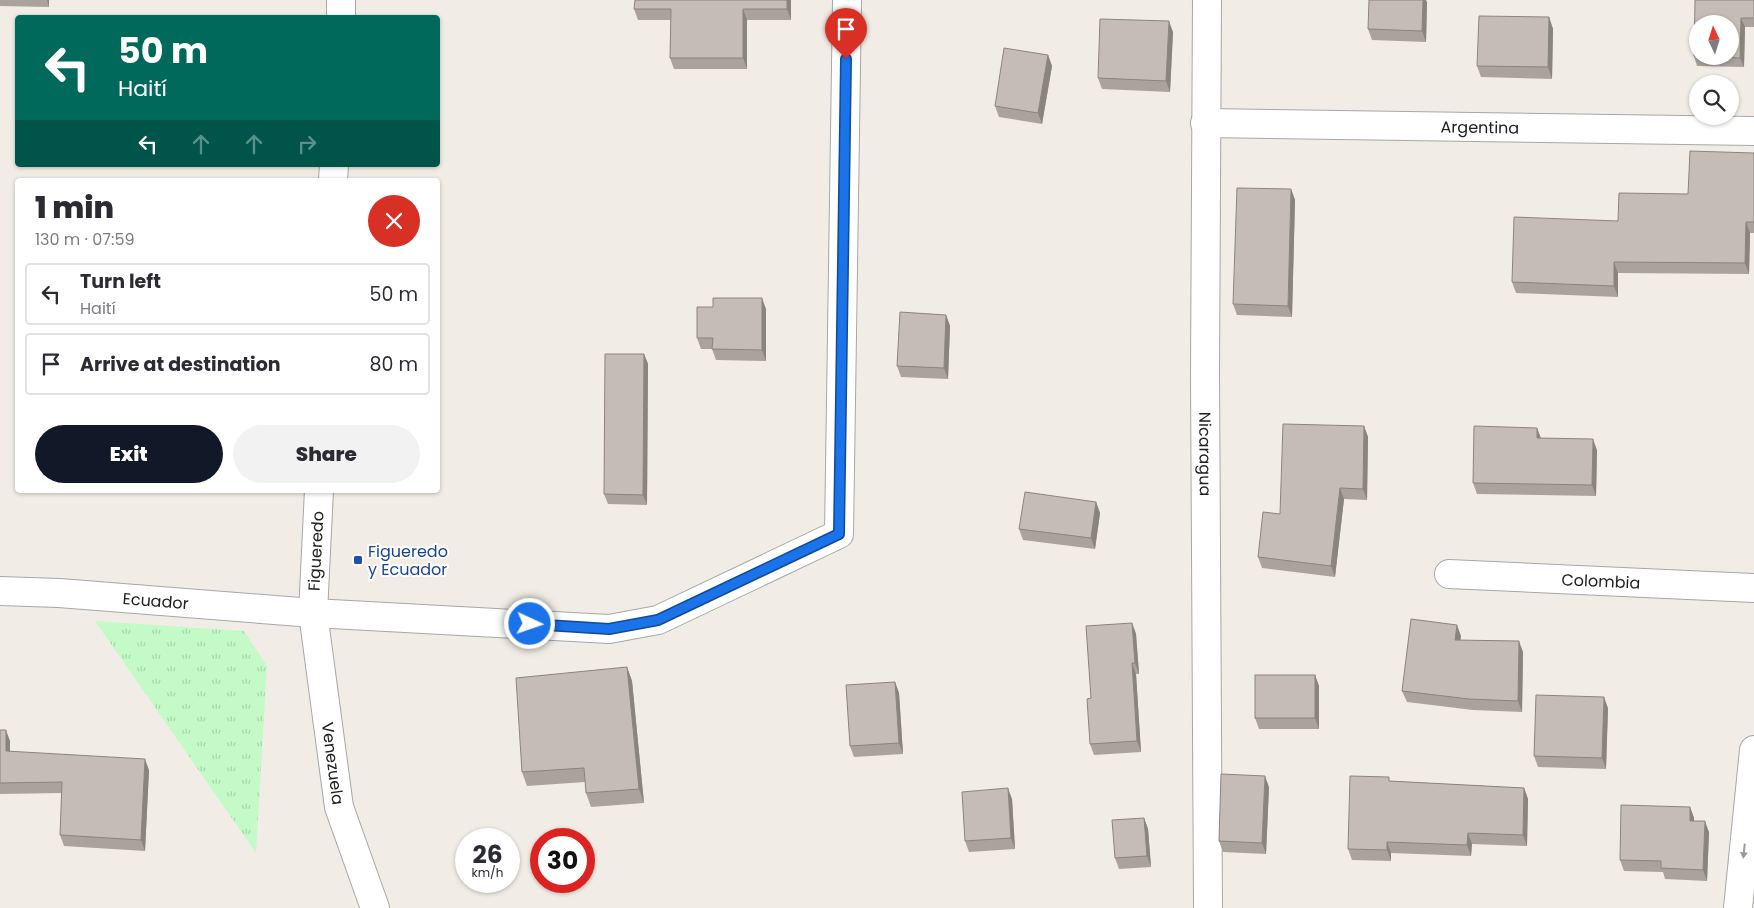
<!DOCTYPE html>
<html lang="en">
<head>
<meta charset="utf-8">
<style>
	body { margin:0; font-family:Poppins,sans-serif; background:#f2f2f3; color:#2b2b33; height:100vh; display:flex; flex-direction:column; font-size:19px; white-space:nowrap }
	* { box-sizing:border-box; margin:0 }
	p { font-size:16px; color:#7c7c81 }
	.icon { flex:none; width:28px; height:28px; fill:none; stroke:currentColor; stroke-width:2; stroke-linecap:round; stroke-linejoin:round }
	.map { position:relative; flex:1; overflow:hidden }
	.sheet { position:absolute; left:15px; top:178px; width:425px; height:315px; display:flex; flex-direction:column; background:#fff; border-radius:5px; box-shadow:0 1px 4px #0004 }
	.sheet>* { flex:none }
	.top-card { position:absolute; left:15px; top:15px; width:425px; height:152px; border-radius:5px; box-shadow:0 1px 4px #0004; background:#00695c; color:#fff; overflow:hidden }
	.needle { width:32px; rotate:356deg }
	.tools { position:absolute; left:1689px; top:15px; display:grid; gap:10px }
	.tools a { display:grid; place-items:center; width:50px; height:50px; border-radius:50%; background:#fff; box-shadow:0 1px 4px #0004; font-size:25px }
	.speed { position:absolute; left:455px; top:828px; display:flex; gap:10px; font-size:25px; font-weight:700; text-align:center }
	.speed>* { display:grid; place-content:center; width:65px; height:65px; border-radius:50%; background:#fff; box-shadow:0 1px 4px #0004; line-height:1 }
	.speed small { font-size:12px; font-weight:400 }
	.speed .limit { border:8px solid #d22; background:#fff; color:#111 }
	.pin { position:absolute; display:grid; place-items:center; width:42px; height:42px; color:#fff; margin:-51px -21px; border-radius:50% 50% 50% 0; rotate:-45deg; box-shadow:0 0 5px #0007 }
	.pin .icon { rotate:45deg }
	.me { position:absolute; width:55px; margin:-28px; rotate:93deg; stroke-linejoin:round; filter:drop-shadow(0 0 4px #0008) }
	.turn { display:flex; align-items:center; gap:18px; height:105px; padding:0 20px; font-size:22px }
	.turn .icon { width:65px; height:65px; stroke-width:2.5 }
	.turn b { display:block; font-size:35px; line-height:42px }
	.lanes { display:flex; align-items:center; height:48px; padding:0 20px; background:#0003; justify-content:center; gap:25px; direction:ltr }
	.lanes .off { opacity:.35 }
	.round { display:grid; place-items:center; flex:none; width:52px; height:52px; border-radius:26px; background:#f2f2f3 }
	.overview { display:flex; align-items:center; justify-content:space-between; height:85px; padding:0 20px }
	h1 { font-size:30px; font-weight:800; line-height:38px }
	.primary-button { display:flex; gap:10px; margin-top:auto; padding:10px 20px }
	.primary-button a { flex:1; height:58px; border-radius:30px; background:#111827; color:#fff; font-size:20px; font-weight:800; line-height:58px; text-align:center }
	.primary-button a+a { background:#f2f2f3; color:#2b2b33 }
	ul { padding:0; list-style:none }
	li { display:flex; align-items:center; gap:15px; height:62px; margin:0 10px 8px; padding:0 10px; border:2px solid #e1e1e2; border-radius:5px }
	li div { flex:1 }
	li b { display:block; font-size:19px }
	li em { font-style:normal }
	.map>svg:first-child { display:block }
	.park { fill:url(#park-tufts) }
	.lines { fill:none; stroke-linecap:round; stroke-linejoin:round }
	.minor-casing { stroke:#a7a7a7; stroke-width:30 }
	.minor { stroke:#fff; stroke-width:28 }
	.wall { fill:#a9a39c }
	.shaded-wall { fill:#8a847f }
	.building { fill:#c5bdb5; stroke:#8a847f; fill-rule:evenodd }
	.oneway { fill:#9b9b9b }
	.route-casing { stroke:#114b97; stroke-width:12 }
	.route { stroke:#1a73e8; stroke-width:9 }
	.transit-dot { fill:#1a4fb4; stroke:#fff; stroke-width:2 }
	.labels { text-anchor:middle; dominant-baseline:central; stroke-width:4; stroke-linejoin:round; paint-order:stroke }
	.street-label { font-size:16px; fill:#202020; stroke:#fff }
	.transit-label { font-size:16px; fill:#164399; stroke:#fff; text-anchor:start }
</style>
</head>
<body>
<div class="map">
<svg width="1754" height="908" viewBox="0 0 1754 908">
	<defs>
		<pattern id="park-tufts" width="24" height="20" patternUnits="userSpaceOnUse" patternTransform="scale(1.25)"><rect width="24" height="20" fill="#c3fac8"/><path d="M3 7l-1-3M5 7V3M7 7l1-3M15 17l-1-3M17 17v-4M19 17l1-3" fill="none" stroke="#a7d6ac"/></pattern>
	</defs>
	<rect width="100%" height="100%" fill="#f1ede6"/>
	<!-- park -->
	<path class="park" d="M 95,621 L 244,631 L 267,666 L 256,853 Z"/>
	<g class="lines">
		<defs>
			<g id="minor">
				<path id="s1" d="M 1207,0 L 1205,374 L 1208,908"/>
				<path d="M 341,18 L 341,0"/>
				<path id="s2" d="M 1205,123 L 1754,131"/>
				<path d="M 333,180 L 334,165"/>
				<path id="s3" d="M 319,490 L 313,613 L 339,807 L 375,908"/>
				<path id="s4" d="M 1449,574 L 1754,588"/>
				<path id="s5" d="M 0,591 L 59,593 L 313,613 L 609,629 L 658,620 L 839,534 L 847,0"/>
				<path d="M 1738,908 L 1754,750"/>
			</g>
		</defs>
		<!-- minor casing -->
		<use href="#minor" class="minor-casing"/>
		<!-- minor -->
		<use href="#minor" class="minor"/>
	</g>
	<!-- wall -->
	<g class="wall">
		<path d="M 0,0 L 49,0 L 49,7 L 0,6 Z"/>
		<path d="M 635,0 L 791,0 L 791,20 L 747,20 L 747,69 L 674,69 L 670,58 L 671,20 L 638,20 L 634,9 Z"/>
		<path d="M 1754,0 L 1754,27 L 1745,27 L 1744,67 L 1697,66 L 1694,56 Z"/>
		<path d="M 1427,2 L 1426,42 L 1372,40 L 1368,29 Z"/>
		<path d="M 1549,17 L 1553,29 L 1552,79 L 1481,77 L 1477,66 Z"/>
		<path d="M 1173,32 L 1170,92 L 1102,89 L 1098,78 Z"/>
		<path d="M 1048,55 L 1052,66 L 1042,124 L 999,117 L 995,106 Z"/>
		<path d="M 1754,153 L 1754,233 L 1750,233 L 1749,274 L 1618,273 L 1618,297 L 1516,293 L 1512,282 L 1618,221 L 1688,194 Z"/>
		<path d="M 1291,189 L 1295,200 L 1292,317 L 1237,315 L 1233,304 Z"/>
		<path d="M 766,309 L 766,361 L 716,360 L 712,349 L 701,349 L 697,338 Z"/>
		<path d="M 946,315 L 950,326 L 948,379 L 901,377 L 897,366 Z"/>
		<path d="M 644,354 L 648,364 L 647,505 L 608,504 L 604,494 Z"/>
		<path d="M 1364,426 L 1368,437 L 1367,500 L 1344,499 L 1335,577 L 1262,568 L 1258,557 L 1280,514 Z"/>
		<path d="M 1537,428 L 1541,438 L 1597,450 L 1596,496 L 1477,494 L 1473,483 Z"/>
		<path d="M 1096,502 L 1100,513 L 1095,549 L 1023,540 L 1019,529 Z"/>
		<path d="M 1132,623 L 1136,634 L 1139,674 L 1136,674 L 1141,752 L 1094,755 L 1090,744 L 1091,698 Z"/>
		<path d="M 1461,636 L 1460,640 L 1523,652 L 1522,712 L 1473,710 L 1407,702 L 1402,691 Z"/>
		<path d="M 627,667 L 632,681 L 644,803 L 591,807 L 586,793 L 585,782 L 527,786 L 522,772 Z"/>
		<path d="M 1315,675 L 1319,686 L 1319,729 L 1259,729 L 1255,718 Z"/>
		<path d="M 895,682 L 899,693 L 903,754 L 854,757 L 850,746 Z"/>
		<path d="M 1608,708 L 1606,769 L 1538,767 L 1534,756 Z"/>
		<path d="M 0,730 L 10,741 L 10,752 L 149,770 L 145,851 L 64,846 L 60,835 L 62,793 L 0,794 Z"/>
		<path d="M 1391,781 L 1524,788 L 1528,799 L 1527,846 L 1472,844 L 1471,856 L 1391,853 L 1391,861 L 1352,860 L 1348,849 Z"/>
		<path d="M 1269,787 L 1266,854 L 1223,852 L 1219,841 Z"/>
		<path d="M 1012,799 L 1015,849 L 969,852 L 965,841 Z"/>
		<path d="M 1690,807 L 1694,818 L 1694,821 L 1709,832 L 1707,881 L 1665,879 L 1663,872 L 1624,871 L 1620,860 Z"/>
		<path d="M 1144,818 L 1148,829 L 1151,867 L 1119,869 L 1115,858 Z"/>
	</g>
	<!-- shaded-wall -->
	<g class="shaded-wall">
		<path d="M 47,0 L 49,0 L 49,7 Z"/>
		<path d="M 787,0 L 791,0 L 791,20 L 787,9 Z"/>
		<path d="M 1423,0 L 1426,0 L 1427,2 L 1426,42 L 1422,31 Z"/>
		<path d="M 743,9 L 747,20 L 747,69 L 743,58 Z"/>
		<path d="M 1549,17 L 1553,29 L 1552,79 L 1548,67 Z"/>
		<path d="M 1741,18 L 1745,27 L 1744,67 L 1740,58 Z"/>
		<path d="M 1169,21 L 1173,32 L 1170,92 L 1166,81 Z"/>
		<path d="M 1048,55 L 1052,66 L 1042,124 L 1038,113 Z"/>
		<path d="M 1291,189 L 1295,200 L 1292,317 L 1288,306 Z"/>
		<path d="M 1746,222 L 1750,233 L 1749,274 L 1745,263 Z"/>
		<path d="M 1614,262 L 1618,273 L 1618,297 L 1614,286 Z"/>
		<path d="M 762,298 L 766,309 L 766,361 L 762,350 Z"/>
		<path d="M 946,315 L 950,326 L 948,379 L 944,368 Z"/>
		<path d="M 644,354 L 648,364 L 647,505 L 643,495 Z"/>
		<path d="M 1364,426 L 1368,437 L 1367,500 L 1363,489 Z"/>
		<path d="M 1537,428 L 1541,439 L 1537,438 Z"/>
		<path d="M 1593,439 L 1597,450 L 1596,496 L 1592,485 Z"/>
		<path d="M 1340,488 L 1344,499 L 1335,577 L 1331,566 Z"/>
		<path d="M 1096,502 L 1100,513 L 1095,549 L 1091,538 Z"/>
		<path d="M 1132,623 L 1136,634 L 1139,674 L 1135,663 Z"/>
		<path d="M 1457,625 L 1461,636 L 1459,651 L 1455,640 Z"/>
		<path d="M 1519,641 L 1523,652 L 1522,712 L 1518,701 Z"/>
		<path d="M 1132,663 L 1136,674 L 1141,752 L 1137,741 Z"/>
		<path d="M 627,667 L 632,681 L 644,803 L 639,789 Z"/>
		<path d="M 1315,675 L 1319,686 L 1319,729 L 1315,718 Z"/>
		<path d="M 895,682 L 899,693 L 903,754 L 899,743 Z"/>
		<path d="M 1604,697 L 1608,708 L 1606,769 L 1602,758 Z"/>
		<path d="M 6,730 L 10,741 L 10,762 L 6,751 Z"/>
		<path d="M 145,759 L 149,770 L 145,851 L 141,840 Z"/>
		<path d="M 1265,776 L 1269,787 L 1266,854 L 1262,843 Z"/>
		<path d="M 1008,788 L 1012,799 L 1015,849 L 1011,838 Z"/>
		<path d="M 1524,788 L 1528,799 L 1527,846 L 1523,835 Z"/>
		<path d="M 1690,807 L 1694,818 L 1694,832 L 1690,821 Z"/>
		<path d="M 1144,818 L 1148,829 L 1151,867 L 1147,856 Z"/>
		<path d="M 1705,821 L 1709,832 L 1707,881 L 1703,870 Z"/>
		<path d="M 1468,833 L 1472,844 L 1471,856 L 1467,845 Z"/>
		<path d="M 1387,842 L 1391,853 L 1391,861 L 1387,850 Z"/>
	</g>
	<!-- building -->
	<g class="building">
		<path d="M 635,0 L 787,0 L 787,9 L 743,9 L 743,58 L 670,58 L 671,9 L 634,9 Z"/>
		<path d="M 1369,0 L 1423,0 L 1422,31 L 1368,29 Z"/>
		<path d="M 1695,0 L 1754,0 L 1754,18 L 1741,18 L 1740,58 L 1694,56 ZM 1698,24 L 1730,24 L 1730,56 L 1698,56 Z"/>
		<path d="M 1479,16 L 1549,17 L 1548,67 L 1477,66 Z"/>
		<path d="M 1100,19 L 1169,21 L 1166,81 L 1098,78 Z"/>
		<path d="M 1004,48 L 1048,55 L 1038,113 L 995,106 Z"/>
		<path d="M 1690,151 L 1754,153 L 1754,222 L 1746,222 L 1745,263 L 1614,262 L 1614,286 L 1512,282 L 1514,217 L 1618,221 L 1619,193 L 1688,194 Z"/>
		<path d="M 1237,188 L 1291,189 L 1288,306 L 1233,304 Z"/>
		<path d="M 713,298 L 762,298 L 762,350 L 712,349 L 713,338 L 697,338 L 697,307 L 713,307 Z"/>
		<path d="M 900,312 L 946,315 L 944,368 L 897,366 Z"/>
		<path d="M 605,354 L 644,354 L 643,495 L 604,494 Z"/>
		<path d="M 1283,424 L 1364,426 L 1363,489 L 1340,488 L 1331,566 L 1258,557 L 1263,512 L 1280,514 Z"/>
		<path d="M 1474,426 L 1537,428 L 1537,438 L 1593,439 L 1592,485 L 1473,483 Z"/>
		<path d="M 1025,492 L 1096,502 L 1091,538 L 1019,529 Z"/>
		<path d="M 1411,619 L 1457,625 L 1455,640 L 1519,641 L 1518,701 L 1469,699 L 1402,691 Z"/>
		<path d="M 1132,623 L 1135,663 L 1132,663 L 1137,741 L 1090,744 L 1087,699 L 1091,698 L 1086,626 Z"/>
		<path d="M 627,667 L 639,789 L 586,793 L 584,768 L 522,772 L 516,678 Z"/>
		<rect x="1255" y="675" width="60" height="43"/>
		<path d="M 895,682 L 899,743 L 850,746 L 846,685 Z"/>
		<path d="M 1536,695 L 1604,697 L 1602,758 L 1534,756 Z"/>
		<path d="M 0,730 L 6,730 L 6,751 L 145,759 L 141,840 L 60,835 L 62,782 L 0,783 Z"/>
		<path d="M 1221,774 L 1265,776 L 1262,843 L 1219,841 Z"/>
		<path d="M 1350,776 L 1389,777 L 1389,781 L 1524,788 L 1523,835 L 1468,833 L 1467,845 L 1387,842 L 1387,850 L 1348,849 Z"/>
		<path d="M 1008,788 L 1011,838 L 965,841 L 962,792 Z"/>
		<path d="M 1621,805 L 1690,807 L 1690,821 L 1705,821 L 1703,870 L 1661,868 L 1661,861 L 1620,860 Z"/>
		<path d="M 1144,818 L 1147,856 L 1115,858 L 1112,820 Z"/>
	</g>
	<!-- one-way arrows -->
	<defs><path id="oneway-solid" d="M-6-.8H1V-3.2L6.5 0L1 3.2V.8H-6Z" transform="scale(1.25)"/></defs>
	<use class="oneway" href="#oneway-solid" transform="translate(1744 851) rotate(96)"/>
	<g class="lines">
		<defs>
			<path id="route" d="M 530,624 L 609,629 L 658,620 L 839,534 L 846,59"/>
		</defs>
		<!-- route casing -->
		<use href="#route" class="route-casing"/>
		<!-- route -->
		<use href="#route" class="route"/>
	</g>
	<!-- markers -->
	<rect class="transit-dot" x="353" y="555" width="10" height="10" rx="2.5"/>
	<g class="labels">
		<!-- street labels -->
		<g class="street-label">
			<text stroke="none"><textPath href="#s2" startOffset="275">Argentina</textPath></text>
			<text stroke="none"><textPath href="#s1" startOffset="454">Nicaragua</textPath></text>
			<text transform="translate(316 551) rotate(-87)">Figueredo</text>
			<text stroke="none"><textPath href="#s4" startOffset="152">Colombia</textPath></text>
			<text stroke="none"><textPath href="#s5" startOffset="156">Ecuador</textPath></text>
			<text stroke="none"><textPath href="#s3" startOffset="275">Venezuela</textPath></text>
		</g>
		<!-- transit labels -->
		<g class="transit-label">
			<text x="368" y="551">Figueredo<tspan x="368" dy="18">y Ecuador</tspan></text>
		</g>
	</g>
</svg>
<div class="tools">
<a><svg class="needle" viewBox="-14 -14 28 28"><path d="M0-13l5 13h-10z" fill="#e53935"/><path d="M0 13l5-13h-10z" fill="#7c7c81"/></svg></a>
<a><svg class="icon" aria-label="search" viewBox="0 0 24 24"><circle cx="10" cy="10" r="6"/><path d="M15 15l6 6"/></svg></a>
</div>
<div class="speed"><div>26<small>km/h</small></div><div class="limit">30</div></div>
<div class="pin" style="left:846px;top:59px;background:#d93025"><svg class="icon" aria-label="arrive" viewBox="0 0 24 24"><path d="M6 21V4h12l-3 4 3 4H6"/></svg></div>
<svg class="me" style="left:530px;top:624px" viewBox="-20 -20 40 40"><circle r="17" fill="#1a73e8" stroke="#fff" stroke-width="3"/><path d="M0-11L8 9 0 5-8 9z" fill="#fff"/></svg>
<div class="top-card">
<div class="turn"><svg class="icon" aria-label="left" viewBox="0 0 24 24"><path d="M17 20v-9H6M10 6l-5 5 5 5"/></svg><div><b>50 m</b>Haití</div></div>
<div class="lanes"><svg class="icon" aria-label="left" viewBox="0 0 24 24"><path d="M17 20v-9H6M10 6l-5 5 5 5"/></svg><svg class="icon off" aria-label="ahead" viewBox="0 0 24 24"><path d="M12 20V5M6 11l6-6 6 6"/></svg><svg class="icon off" aria-label="ahead" viewBox="0 0 24 24"><path d="M12 20V5M6 11l6-6 6 6"/></svg><svg class="icon off" aria-label="right" viewBox="0 0 24 24"><path d="M7 20v-9h11M14 6l5 5-5 5"/></svg></div>
</div>
<section class="sheet">
<div class="overview"><div><h1>1 min</h1><p>130 m · 07:59</p></div><a class="round" style="background:#d93025;color:#fff"><svg class="icon" aria-label="close" viewBox="0 0 24 24"><path d="M6 6l12 12M18 6L6 18"/></svg></a></div>
<ul>
<li><svg class="icon" aria-label="left" viewBox="0 0 24 24"><path d="M17 20v-9H6M10 6l-5 5 5 5"/></svg><div><b>Turn left</b><p>Haití</p></div><em>50 m</em></li>
<li><svg class="icon" aria-label="arrive" viewBox="0 0 24 24"><path d="M6 21V4h12l-3 4 3 4H6"/></svg><div><b>Arrive at destination</b></div><em>80 m</em></li>
</ul>
<div class="primary-button"><a>Exit</a><a>Share</a></div>
</section>
</div>
</body>
</html>
